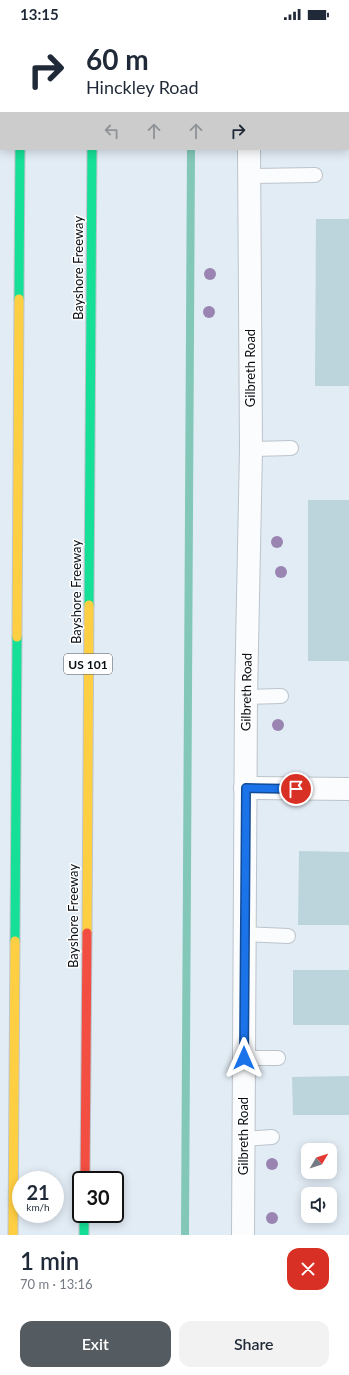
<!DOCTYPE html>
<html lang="en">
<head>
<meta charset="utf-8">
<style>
	body { margin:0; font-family:Lato,sans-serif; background:#f2f2f3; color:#1f2937; height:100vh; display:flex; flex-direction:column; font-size:15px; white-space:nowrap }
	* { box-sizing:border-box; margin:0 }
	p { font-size:13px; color:#747a83 }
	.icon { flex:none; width:22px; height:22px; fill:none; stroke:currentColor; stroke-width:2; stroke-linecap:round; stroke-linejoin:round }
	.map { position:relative; height:1207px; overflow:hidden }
	.drawer { display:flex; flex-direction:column; background:#fff; flex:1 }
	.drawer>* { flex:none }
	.top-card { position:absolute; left:0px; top:0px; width:349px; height:122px; box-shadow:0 2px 10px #0003; background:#fff; color:#1f2937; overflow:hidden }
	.needle { width:26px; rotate:51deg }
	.fabs { position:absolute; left:301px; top:1115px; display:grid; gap:8px }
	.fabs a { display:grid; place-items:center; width:36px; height:36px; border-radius:8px; background:#fff; box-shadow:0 2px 10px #0003; font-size:20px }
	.speed { position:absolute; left:12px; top:1143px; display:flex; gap:8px; font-size:20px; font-weight:700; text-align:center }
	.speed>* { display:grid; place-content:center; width:52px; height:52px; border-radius:50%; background:#fff; box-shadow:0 2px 10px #0003; line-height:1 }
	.speed small { font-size:10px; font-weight:400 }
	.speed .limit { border:2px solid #111; border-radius:6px; background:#fff; color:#111 }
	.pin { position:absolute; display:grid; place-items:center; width:34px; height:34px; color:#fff; margin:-17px; border:2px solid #fff; border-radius:50%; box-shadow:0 1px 4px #0007 }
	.me { position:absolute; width:44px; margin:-22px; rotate:0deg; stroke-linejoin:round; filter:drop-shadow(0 0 3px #0008) }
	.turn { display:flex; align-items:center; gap:14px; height:84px; padding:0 20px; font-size:18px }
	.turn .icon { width:52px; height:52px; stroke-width:2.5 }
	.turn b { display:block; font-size:28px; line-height:34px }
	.lanes { display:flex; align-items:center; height:38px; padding:0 20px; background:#0003; justify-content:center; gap:20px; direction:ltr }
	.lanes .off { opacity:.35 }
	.round { display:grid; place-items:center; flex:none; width:42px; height:42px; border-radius:12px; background:#f2f2f3 }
	.overview { display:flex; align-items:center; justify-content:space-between; height:68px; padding:0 20px }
	h1 { font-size:24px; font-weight:600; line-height:30px }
	.primary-button { display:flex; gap:8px; margin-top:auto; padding:8px 20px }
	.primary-button a { flex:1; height:46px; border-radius:12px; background:#545b61; color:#fff; font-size:16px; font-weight:600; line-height:46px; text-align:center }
	.primary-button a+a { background:#f2f2f3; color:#1f2937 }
	.status { display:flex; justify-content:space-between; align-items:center; height:28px; padding:0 20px; background:#fff; direction:ltr }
	.status svg { height:11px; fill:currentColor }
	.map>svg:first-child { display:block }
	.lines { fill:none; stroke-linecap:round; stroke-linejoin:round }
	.stream { stroke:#82c7b8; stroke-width:8 }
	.building { fill:#bcd4dc }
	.lane-casing { stroke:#bcc4cb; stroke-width:16 }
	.street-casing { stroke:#bcc4cb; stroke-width:24 }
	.fast-casing { stroke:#bcc4cb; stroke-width:11 }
	.slow-casing { stroke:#bcc4cb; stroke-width:11 }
	.jam-casing { stroke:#bcc4cb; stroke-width:11 }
	.lane { stroke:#fbfcfe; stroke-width:14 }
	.street { stroke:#fbfcfe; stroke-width:22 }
	.fast { stroke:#16e098; stroke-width:9 }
	.slow { stroke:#ffcf43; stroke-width:9 }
	.jam { stroke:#f24e42; stroke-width:9 }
	.tree { fill:#9a85b2 }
	.route-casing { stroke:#114b97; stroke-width:10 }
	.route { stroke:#1a73e8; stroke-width:7 }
	.labels { text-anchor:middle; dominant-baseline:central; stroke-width:3; stroke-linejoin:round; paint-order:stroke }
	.shield { fill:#fff; stroke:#515659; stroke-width:1 }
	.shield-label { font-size:12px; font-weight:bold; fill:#070d12 }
	.street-label { font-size:13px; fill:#070d12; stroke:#fff }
</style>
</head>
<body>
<div class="status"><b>13:15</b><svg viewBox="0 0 49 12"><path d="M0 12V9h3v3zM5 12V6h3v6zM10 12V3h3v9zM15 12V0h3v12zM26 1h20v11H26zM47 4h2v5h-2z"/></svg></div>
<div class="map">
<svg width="349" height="1207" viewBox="0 0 349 1207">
	<rect width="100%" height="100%" fill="#e2ecf5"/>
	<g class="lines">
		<!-- stream -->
		<g class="stream">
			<path d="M 191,1 L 191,0"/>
			<path d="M 185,1207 L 191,121"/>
		</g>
	</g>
	<!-- building -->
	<g class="building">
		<path d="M 316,191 L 349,191 L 349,358 L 315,358 Z"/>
		<rect x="308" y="472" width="41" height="161"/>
		<path d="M 299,823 L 349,824 L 349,897 L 298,897 Z"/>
		<rect x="293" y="942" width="56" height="55"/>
		<path d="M 349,1048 L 349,1087 L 293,1087 L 292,1049 Z"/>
	</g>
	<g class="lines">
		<defs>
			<g id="lane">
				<path d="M 249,148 L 315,147"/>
				<path d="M 251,421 L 291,420"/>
				<path d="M 246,669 L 281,668"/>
				<path d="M 244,906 L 288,908"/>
				<path d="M 243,1030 L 278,1030"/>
				<path d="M 243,1111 L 272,1109"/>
			</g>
			<g id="street">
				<path d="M 250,1 L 250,0"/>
				<path d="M 245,760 L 349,761"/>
				<path d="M 243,1207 L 246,669 L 251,421 L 249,121"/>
			</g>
			<g id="fast">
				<path d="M 21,0 L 21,1"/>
				<path d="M 92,0 L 92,1"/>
				<path d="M 19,271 L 20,121"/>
				<path d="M 89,577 L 92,121"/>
				<path d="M 15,913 L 17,609"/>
				<path d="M 84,1186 L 84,1207"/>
			</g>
			<g id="slow">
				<path d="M 17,609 L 19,271"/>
				<path d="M 87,905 L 89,577"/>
				<path d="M 13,1207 L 15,913"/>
			</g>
			<path id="jam" d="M 85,1152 L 87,905"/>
		</defs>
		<!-- lane casing -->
		<use href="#lane" class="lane-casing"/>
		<!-- street casing -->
		<use href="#street" class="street-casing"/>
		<!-- fast casing -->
		<use href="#fast" class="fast-casing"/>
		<!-- slow casing -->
		<use href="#slow" class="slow-casing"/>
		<!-- jam casing -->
		<use href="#jam" class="jam-casing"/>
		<!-- lane -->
		<use href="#lane" class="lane"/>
		<!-- street -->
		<use href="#street" class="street"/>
		<!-- fast -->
		<use href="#fast" class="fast"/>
		<!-- slow -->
		<use href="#slow" class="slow"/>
		<!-- jam -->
		<use href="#jam" class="jam"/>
	</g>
	<!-- trees -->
	<g class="tree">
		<circle cx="210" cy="246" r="6"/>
		<circle cx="209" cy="284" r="6"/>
		<circle cx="277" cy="514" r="6"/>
		<circle cx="281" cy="544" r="6"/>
		<circle cx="278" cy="697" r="6"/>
		<circle cx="272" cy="1136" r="6"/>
		<circle cx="272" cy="1190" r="6"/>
	</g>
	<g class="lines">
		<defs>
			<path id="route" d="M 244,1030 L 246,760 L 296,761"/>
		</defs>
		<!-- route casing -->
		<use href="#route" class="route-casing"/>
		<!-- route -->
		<use href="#route" class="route"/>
	</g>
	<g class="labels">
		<!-- shield labels -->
		<rect class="shield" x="64" y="626" width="48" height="20" rx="3"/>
		<g class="shield-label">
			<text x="88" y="636">US 101</text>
		</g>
		<!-- street labels -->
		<g class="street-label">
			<text transform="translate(78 240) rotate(-90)">Bayshore Freeway</text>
			<text transform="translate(250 340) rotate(-90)">Gilbreth Road</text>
			<text transform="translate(76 564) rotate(-90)">Bayshore Freeway</text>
			<text transform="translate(246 664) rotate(-89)">Gilbreth Road</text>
			<text transform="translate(73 888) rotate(-90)">Bayshore Freeway</text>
			<text transform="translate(243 1108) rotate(-90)">Gilbreth Road</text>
		</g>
	</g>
</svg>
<div class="fabs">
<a><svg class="needle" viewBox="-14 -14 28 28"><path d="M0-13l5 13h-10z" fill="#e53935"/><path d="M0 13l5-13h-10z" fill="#747a83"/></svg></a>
<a><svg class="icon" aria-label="sound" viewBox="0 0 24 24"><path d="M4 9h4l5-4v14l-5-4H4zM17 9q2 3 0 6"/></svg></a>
</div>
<div class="speed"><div>21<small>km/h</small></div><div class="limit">30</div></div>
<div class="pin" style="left:296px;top:761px;background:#d93025"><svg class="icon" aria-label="arrive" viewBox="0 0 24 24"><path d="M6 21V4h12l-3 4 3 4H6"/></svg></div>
<svg class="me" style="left:244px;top:1030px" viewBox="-20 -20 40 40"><path d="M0-17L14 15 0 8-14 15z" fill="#1a73e8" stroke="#fff" stroke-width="4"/></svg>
<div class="top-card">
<div class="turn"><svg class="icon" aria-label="right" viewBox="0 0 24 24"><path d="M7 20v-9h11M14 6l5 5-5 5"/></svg><div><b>60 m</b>Hinckley Road</div></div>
<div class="lanes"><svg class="icon off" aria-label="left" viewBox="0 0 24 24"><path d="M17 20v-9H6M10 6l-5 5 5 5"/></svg><svg class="icon off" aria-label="ahead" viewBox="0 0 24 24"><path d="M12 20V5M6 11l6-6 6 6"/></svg><svg class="icon off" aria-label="ahead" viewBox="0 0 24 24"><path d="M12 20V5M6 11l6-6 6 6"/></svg><svg class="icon" aria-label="right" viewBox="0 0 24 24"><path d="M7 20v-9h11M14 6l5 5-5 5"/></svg></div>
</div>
</div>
<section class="drawer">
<div class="overview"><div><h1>1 min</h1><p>70 m · 13:16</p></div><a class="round" style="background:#d93025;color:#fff"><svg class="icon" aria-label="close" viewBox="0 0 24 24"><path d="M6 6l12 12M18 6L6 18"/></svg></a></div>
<div class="primary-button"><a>Exit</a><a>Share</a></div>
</section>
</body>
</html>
